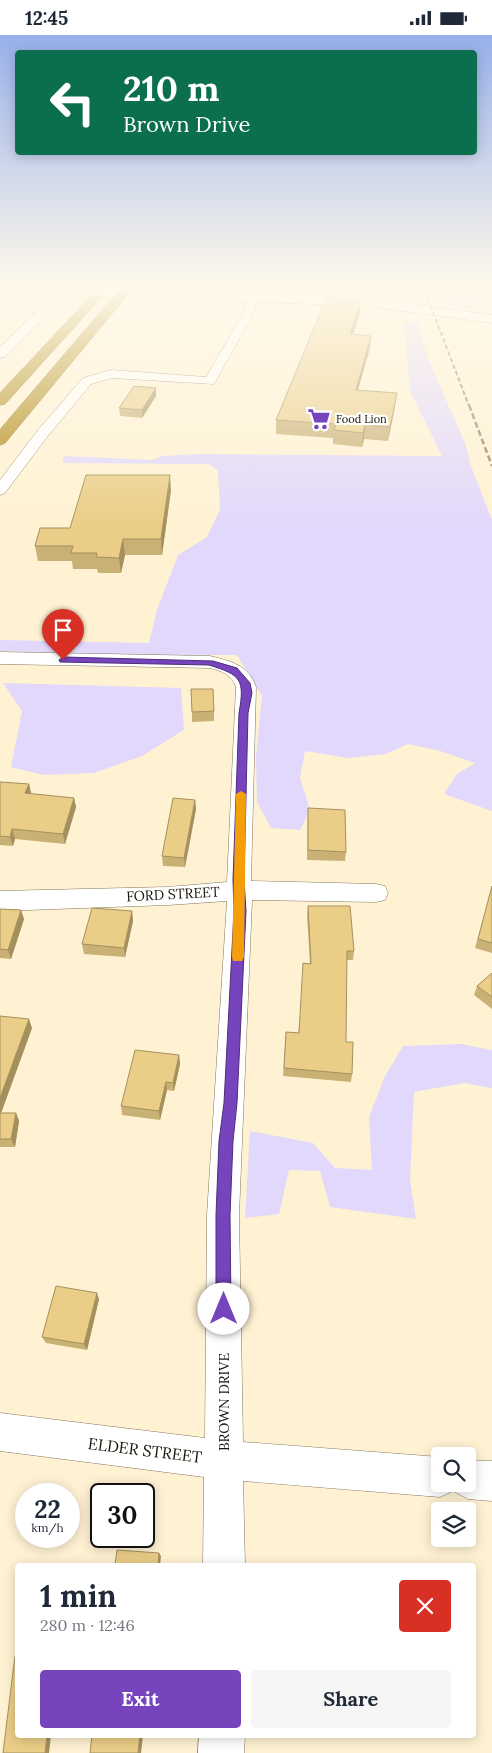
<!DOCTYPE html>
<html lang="en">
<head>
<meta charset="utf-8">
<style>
	body { margin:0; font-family:Lora,serif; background:#f6f6f7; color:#1f2937; height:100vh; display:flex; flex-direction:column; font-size:19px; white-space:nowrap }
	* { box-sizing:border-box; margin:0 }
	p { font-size:16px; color:#747a83 }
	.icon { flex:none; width:28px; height:28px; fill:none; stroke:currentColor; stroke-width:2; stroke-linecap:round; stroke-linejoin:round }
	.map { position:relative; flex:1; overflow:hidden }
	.side { position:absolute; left:15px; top:1528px; width:461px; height:175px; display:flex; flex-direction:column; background:#fff; border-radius:5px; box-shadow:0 2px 12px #0003 }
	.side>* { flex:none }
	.hud { position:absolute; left:15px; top:15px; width:462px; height:105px; border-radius:5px; box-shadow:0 2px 12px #0003; background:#0b6e4f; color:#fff; overflow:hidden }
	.buttons { position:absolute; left:431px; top:1412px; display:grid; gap:10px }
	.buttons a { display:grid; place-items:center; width:45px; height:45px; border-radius:5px; background:#fff; box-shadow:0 2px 12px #0003; font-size:25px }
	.speed { position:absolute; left:15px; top:1448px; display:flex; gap:10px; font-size:25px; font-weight:700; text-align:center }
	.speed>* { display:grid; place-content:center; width:65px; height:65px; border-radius:50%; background:#fff; box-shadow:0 2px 12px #0003; line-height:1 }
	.speed small { font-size:12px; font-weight:400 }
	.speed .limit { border:2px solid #111; border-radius:8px; background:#fff; color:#111 }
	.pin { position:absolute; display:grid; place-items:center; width:42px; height:42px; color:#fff; margin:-51px -21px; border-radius:50% 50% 50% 0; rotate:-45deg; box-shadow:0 0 5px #0007 }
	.pin .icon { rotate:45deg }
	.me { position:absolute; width:55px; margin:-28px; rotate:0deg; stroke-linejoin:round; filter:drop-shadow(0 0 4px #0008) }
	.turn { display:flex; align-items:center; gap:18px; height:105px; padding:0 25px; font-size:22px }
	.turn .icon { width:65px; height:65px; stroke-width:2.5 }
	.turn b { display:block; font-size:35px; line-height:42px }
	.round { display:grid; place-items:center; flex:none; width:52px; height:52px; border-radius:5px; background:#f6f6f7 }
	.headline { display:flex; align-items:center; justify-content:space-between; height:85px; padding:0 25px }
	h1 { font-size:30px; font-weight:700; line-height:38px }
	.cta { display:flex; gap:10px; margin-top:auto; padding:10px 25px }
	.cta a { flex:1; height:58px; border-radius:5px; background:#7645bd; color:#fff; font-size:20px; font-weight:700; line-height:58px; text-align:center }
	.cta a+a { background:#f6f6f7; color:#1f2937 }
	.status { display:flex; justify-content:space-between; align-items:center; height:35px; padding:0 25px; background:#fff; direction:ltr }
	.status svg { height:14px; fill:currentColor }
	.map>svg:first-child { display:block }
	.built { fill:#f6e7c0 }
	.green { fill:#e2d8fb }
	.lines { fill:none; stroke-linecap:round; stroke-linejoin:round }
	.street-casing { stroke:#82775b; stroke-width:1 }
	.secondary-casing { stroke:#82775b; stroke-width:1 }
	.highway-casing { stroke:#7c6110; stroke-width:1 }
	.street { fill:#fff; fill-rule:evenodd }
	.secondary { fill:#fff; fill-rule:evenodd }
	.highway { fill:#b18b14; fill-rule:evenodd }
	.rail-far1 { stroke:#8b826d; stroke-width:2; stroke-dasharray:4.5 2.5; stroke-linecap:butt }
	.rail { stroke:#8b826d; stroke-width:2.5; stroke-dasharray:6 3; stroke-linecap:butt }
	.wall { fill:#c9b074 }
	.shaded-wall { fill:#a4905e }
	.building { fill:#eacd87; stroke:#a4905e }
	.route { fill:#7645bd; stroke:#4d2d7b }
	.slow { fill:#f59e0b }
	.labels { text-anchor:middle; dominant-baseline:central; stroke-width:4.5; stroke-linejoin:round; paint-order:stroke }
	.far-poi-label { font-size:11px; fill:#191409; stroke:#fff; text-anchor:start }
	.street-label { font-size:14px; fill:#191409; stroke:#fff }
	.near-street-label { font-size:16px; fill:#191409; stroke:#fff }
</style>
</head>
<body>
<div class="status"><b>12:45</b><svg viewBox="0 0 49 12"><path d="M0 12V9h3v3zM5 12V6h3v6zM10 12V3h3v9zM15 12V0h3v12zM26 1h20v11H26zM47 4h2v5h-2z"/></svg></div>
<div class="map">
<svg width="492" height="1718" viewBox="0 0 492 1718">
	<rect width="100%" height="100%" fill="#fff2d3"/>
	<!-- built -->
	<path class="built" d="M 458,251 L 492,251 L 492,279 L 468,273 Z"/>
	<!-- green -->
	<g class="green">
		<path d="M 437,251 L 473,251 L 483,266 L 468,273 L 453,273 L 442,260 Z"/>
		<path d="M 404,287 L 418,287 L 427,321 L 465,408 L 471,431 L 492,485 L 492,776 L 444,759 L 457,739 L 475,728 L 440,716 L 408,709 L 386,719 L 348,723 L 305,716 L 300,743 L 310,775 L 300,795 L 271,793 L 257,767 L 256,722 L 262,661 L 237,620 L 104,620 L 0,616 L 0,605 L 149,608 L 157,575 L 178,520 L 207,502 L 220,475 L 218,436 L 209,429 L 62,428 L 64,421 L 153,425 L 161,421 L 200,419 L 442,421 L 410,356 Z"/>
		<path d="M 3,648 L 181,653 L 184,695 L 142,721 L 94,738 L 43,740 L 11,732 L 22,676 Z"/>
		<path d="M 461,1009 L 492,1015 L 492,1053 L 464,1048 L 414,1057 L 410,1145 L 416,1184 L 330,1172 L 320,1136 L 289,1135 L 279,1179 L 245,1183 L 250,1096 L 313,1108 L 335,1133 L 372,1135 L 369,1082 L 385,1041 L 403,1011 Z"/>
	</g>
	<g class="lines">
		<defs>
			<g id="street">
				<path d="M 254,259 L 259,262 L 253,279 L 214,349 L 112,343 L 91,349 L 48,401 L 5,458 L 0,460 L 0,445 L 38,395 L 83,343 L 111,335 L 206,342 L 243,279 L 249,262 Z"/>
				<path d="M 0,617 L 210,621 C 230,626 249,630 256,652 L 251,846 L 376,849 L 385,851 L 388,858 L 385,865 L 376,867 L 252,865 L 239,1180 L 243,1407 L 440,1422 L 440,1449 L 468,1449 L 468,1425 L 492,1426 L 492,1466 L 468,1464 L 453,1456 L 440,1462 L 243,1446 L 245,1530 L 203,1530 L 204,1442 L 0,1416 L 0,1378 L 205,1403 L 207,1180 L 227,866 L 168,870 L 0,876 L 0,856 L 168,852 L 227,847 L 236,652 C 232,640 222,636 210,633 L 0,629 Z"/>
				<path d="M 199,1700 L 245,1700 L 244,1718 L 198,1718 Z"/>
			</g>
			<g id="secondary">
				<path d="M 63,251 L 75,251 L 73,253 L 367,263 L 492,280 L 492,288 L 367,271 L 67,260 L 5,322 L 0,323 L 0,312 Z"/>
				<path d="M 484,251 L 492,251 L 492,257 L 488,256 Z"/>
			</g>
			<g id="highway">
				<path d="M 123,251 L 135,251 L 5,408 L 0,410 L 0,395 Z"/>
				<path d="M 95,260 L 99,261 L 101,263 L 99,265 L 5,369 L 0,370 L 0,358 L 91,261 Z"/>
			</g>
		</defs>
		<!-- street casing -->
		<use href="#street" class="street-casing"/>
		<!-- secondary casing -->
		<use href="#secondary" class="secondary-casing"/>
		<!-- highway casing -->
		<use href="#highway" class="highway-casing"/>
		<!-- street -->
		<use href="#street" class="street"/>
		<!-- secondary -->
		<use href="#secondary" class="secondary"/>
		<!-- highway -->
		<use href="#highway" class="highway"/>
		<!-- rail-far1 -->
		<path class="rail-far1" d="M 423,251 L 469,371"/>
		<!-- rail -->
		<path class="rail" d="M 469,370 L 492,431"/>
	</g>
	<!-- wall -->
	<g class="wall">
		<path d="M 360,278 L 353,299 L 370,313 L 358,355 L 395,371 L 388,406 L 364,404 L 362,412 L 333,409 L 333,403 L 276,399 L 276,385 Z"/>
		<path d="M 156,361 L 142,383 L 120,381 L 119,373 Z"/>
		<path d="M 171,455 L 162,520 L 125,520 L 121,538 L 98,538 L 97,534 L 73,534 L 72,526 L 38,526 L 35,511 L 70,493 Z"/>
		<path d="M 214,676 L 214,686 L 192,687 L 192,677 Z"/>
		<path d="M 0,747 L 29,749 L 31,759 L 74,763 L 76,772 L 65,809 L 15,804 L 13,811 L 0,810 Z"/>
		<path d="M 195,765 L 196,774 L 185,832 L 163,831 L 162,821 Z"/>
		<path d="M 308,773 L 346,817 L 345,826 L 307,825 Z"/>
		<path d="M 492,851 L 492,918 L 475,913 Z"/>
		<path d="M 308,871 L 354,916 L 353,925 L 346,925 L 346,1007 L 352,1039 L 351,1047 L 283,1041 L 286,997 L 298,998 L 310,929 L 307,880 Z"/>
		<path d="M 0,874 L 21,875 L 24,884 L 11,924 L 0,923 Z"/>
		<path d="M 132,876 L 133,886 L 125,922 L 84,919 L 82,909 Z"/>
		<path d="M 492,938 L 492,974 L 474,960 L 477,951 Z"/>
		<path d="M 0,981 L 32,993 L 1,1078 L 16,1078 L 19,1086 L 15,1112 L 0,1112 Z"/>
		<path d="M 179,1020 L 180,1029 L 174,1056 L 167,1055 L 160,1085 L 122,1080 L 121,1071 Z"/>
		<path d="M 99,1264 L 87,1315 L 46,1308 L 42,1302 Z"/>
	</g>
	<!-- shaded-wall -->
	<g class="shaded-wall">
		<path d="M 361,266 L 360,278 L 349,312 L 350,299 Z"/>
		<path d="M 371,301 L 370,313 L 354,368 L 356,355 Z"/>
		<path d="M 156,353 L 156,361 L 142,383 L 142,375 Z"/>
		<path d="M 397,358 L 395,371 L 388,406 L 390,392 Z"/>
		<path d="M 365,390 L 364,404 L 362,412 L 363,398 Z"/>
		<path d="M 170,440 L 171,455 L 162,520 L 161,504 Z"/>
		<path d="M 123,504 L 125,520 L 121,538 L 119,523 Z"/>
		<path d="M 29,749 L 31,758 L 27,768 L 25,758 Z"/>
		<path d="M 74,763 L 76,772 L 65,809 L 63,799 Z"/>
		<path d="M 195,765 L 196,774 L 185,832 L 184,823 Z"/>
		<path d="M 12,794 L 15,804 L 13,811 L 10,802 Z"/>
		<path d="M 21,875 L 24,884 L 11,924 L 8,915 Z"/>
		<path d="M 132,876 L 133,886 L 125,922 L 124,913 Z"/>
		<path d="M 29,984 L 32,993 L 0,1081 L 0,1063 Z"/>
		<path d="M 179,1020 L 180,1029 L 174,1056 L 173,1048 Z"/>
		<path d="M 166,1047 L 167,1055 L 160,1085 L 159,1076 Z"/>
		<path d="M 16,1078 L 19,1086 L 15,1112 L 11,1104 Z"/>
		<path d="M 97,1258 L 99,1264 L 87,1315 L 84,1309 Z"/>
		<path d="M 159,1518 L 161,1521 L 160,1530 L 158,1530 Z"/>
		<path d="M 47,1700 L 51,1700 L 49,1718 L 45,1718 Z"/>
		<path d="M 140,1700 L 143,1700 L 141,1718 L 138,1718 Z"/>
	</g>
	<!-- building -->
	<g class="building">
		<path d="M 326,264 L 361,266 L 350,299 L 371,301 L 356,355 L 397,358 L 390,392 L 365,390 L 363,398 L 334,395 L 336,389 L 276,385 Z"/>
		<path d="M 134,351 L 156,353 L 142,375 L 119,373 Z"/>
		<path d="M 86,440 L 170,440 L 161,504 L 123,504 L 119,523 L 96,522 L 97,518 L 71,518 L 73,511 L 35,511 L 40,493 L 70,493 Z"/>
		<path d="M 191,654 L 213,654 L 214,676 L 192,677 Z"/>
		<path d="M 0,747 L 29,749 L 25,758 L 74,763 L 63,799 L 12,794 L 10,802 L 0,801 Z"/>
		<path d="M 173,763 L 195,765 L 184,823 L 162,821 Z"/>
		<path d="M 308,773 L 345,775 L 346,817 L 308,815 Z"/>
		<path d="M 492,851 L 492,908 L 478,904 Z"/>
		<path d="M 308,871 L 350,871 L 354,916 L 347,916 L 346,1007 L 353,1007 L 352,1039 L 284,1033 L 286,997 L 299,998 L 303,928 L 311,929 Z"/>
		<path d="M 92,873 L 132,876 L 124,913 L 82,909 Z"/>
		<path d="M 0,874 L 21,875 L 8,915 L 0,914 Z"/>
		<path d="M 492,938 L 492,962 L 477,951 Z"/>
		<path d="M 0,981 L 29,984 L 0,1063 Z"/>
		<path d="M 135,1015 L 179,1020 L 173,1048 L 166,1047 L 159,1076 L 121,1071 Z"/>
		<path d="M 0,1078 L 16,1078 L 11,1104 L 0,1104 Z"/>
		<path d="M 56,1251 L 97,1258 L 84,1309 L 42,1302 Z"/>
		<path d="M 117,1515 L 159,1518 L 158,1530 L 115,1530 Z"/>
		<path d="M 15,1621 L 18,1621 L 18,1700 L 47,1700 L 45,1718 L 3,1718 Z"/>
		<path d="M 92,1700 L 140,1700 L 138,1718 L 90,1718 Z"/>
	</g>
	<!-- sky -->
	<linearGradient id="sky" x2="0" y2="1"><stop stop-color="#97b0ea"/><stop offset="0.51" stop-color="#fff9eb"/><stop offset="1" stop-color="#fff9eb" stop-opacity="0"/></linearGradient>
	<rect width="492" height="491" fill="url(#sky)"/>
	<!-- route -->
	<path class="route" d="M 63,622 L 213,626 L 237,633 L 250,648 L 252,658 L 248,678 L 244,845 L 246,876 L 237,1068 L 233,1106 L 230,1180 L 231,1274 L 229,1280 L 224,1282 L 218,1280 L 216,1274 L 216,1180 L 219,1106 L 224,1068 L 234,876 L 233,845 L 239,678 C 245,644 241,640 209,630 L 60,627 L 59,625 Z"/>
	<!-- slow -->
	<path class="slow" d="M 241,756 L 246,759 L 244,922 L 242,926 L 233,926 L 232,922 L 236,759 Z"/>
	<!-- icons -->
	<defs>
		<symbol id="supermarket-bare" viewBox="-9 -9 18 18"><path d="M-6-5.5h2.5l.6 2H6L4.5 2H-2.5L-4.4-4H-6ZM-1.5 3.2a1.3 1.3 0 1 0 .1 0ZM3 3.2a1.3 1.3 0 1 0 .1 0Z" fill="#7645bd" stroke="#fff" stroke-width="2.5" paint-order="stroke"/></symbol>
	</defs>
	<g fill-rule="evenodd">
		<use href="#supermarket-bare" x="303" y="368" width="32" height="32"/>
	</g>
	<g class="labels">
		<!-- far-poi labels -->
		<g class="far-poi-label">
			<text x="336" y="384">Food Lion</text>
		</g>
		<!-- street labels -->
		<g class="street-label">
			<text transform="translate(173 859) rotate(-3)">FORD STREET</text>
			<text transform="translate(224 1367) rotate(-90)">BROWN DRIVE</text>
		</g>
		<!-- near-street labels -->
		<g class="near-street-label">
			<text transform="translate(145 1415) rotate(7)">ELDER STREET</text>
		</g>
	</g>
</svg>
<div class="buttons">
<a><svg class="icon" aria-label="search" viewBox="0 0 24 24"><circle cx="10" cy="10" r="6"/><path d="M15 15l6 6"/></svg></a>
<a><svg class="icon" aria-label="layers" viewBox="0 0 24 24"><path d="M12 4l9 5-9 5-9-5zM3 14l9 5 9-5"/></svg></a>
</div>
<div class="speed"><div>22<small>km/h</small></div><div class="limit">30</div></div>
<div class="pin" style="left:63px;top:625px;background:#d93025"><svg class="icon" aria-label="arrive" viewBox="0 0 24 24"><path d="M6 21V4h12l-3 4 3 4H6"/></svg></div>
<svg class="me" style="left:224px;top:1274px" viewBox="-20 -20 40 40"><circle r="19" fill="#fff"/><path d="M0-13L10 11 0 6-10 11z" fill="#7645bd"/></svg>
<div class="hud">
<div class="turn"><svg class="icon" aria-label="left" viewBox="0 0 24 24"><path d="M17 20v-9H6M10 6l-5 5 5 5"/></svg><div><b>210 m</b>Brown Drive</div></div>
</div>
<section class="side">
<div class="headline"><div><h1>1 min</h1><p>280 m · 12:46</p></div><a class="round" style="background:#d93025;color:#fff"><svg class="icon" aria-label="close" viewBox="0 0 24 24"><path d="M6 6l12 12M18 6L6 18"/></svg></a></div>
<div class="cta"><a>Exit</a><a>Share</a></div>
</section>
</div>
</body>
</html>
